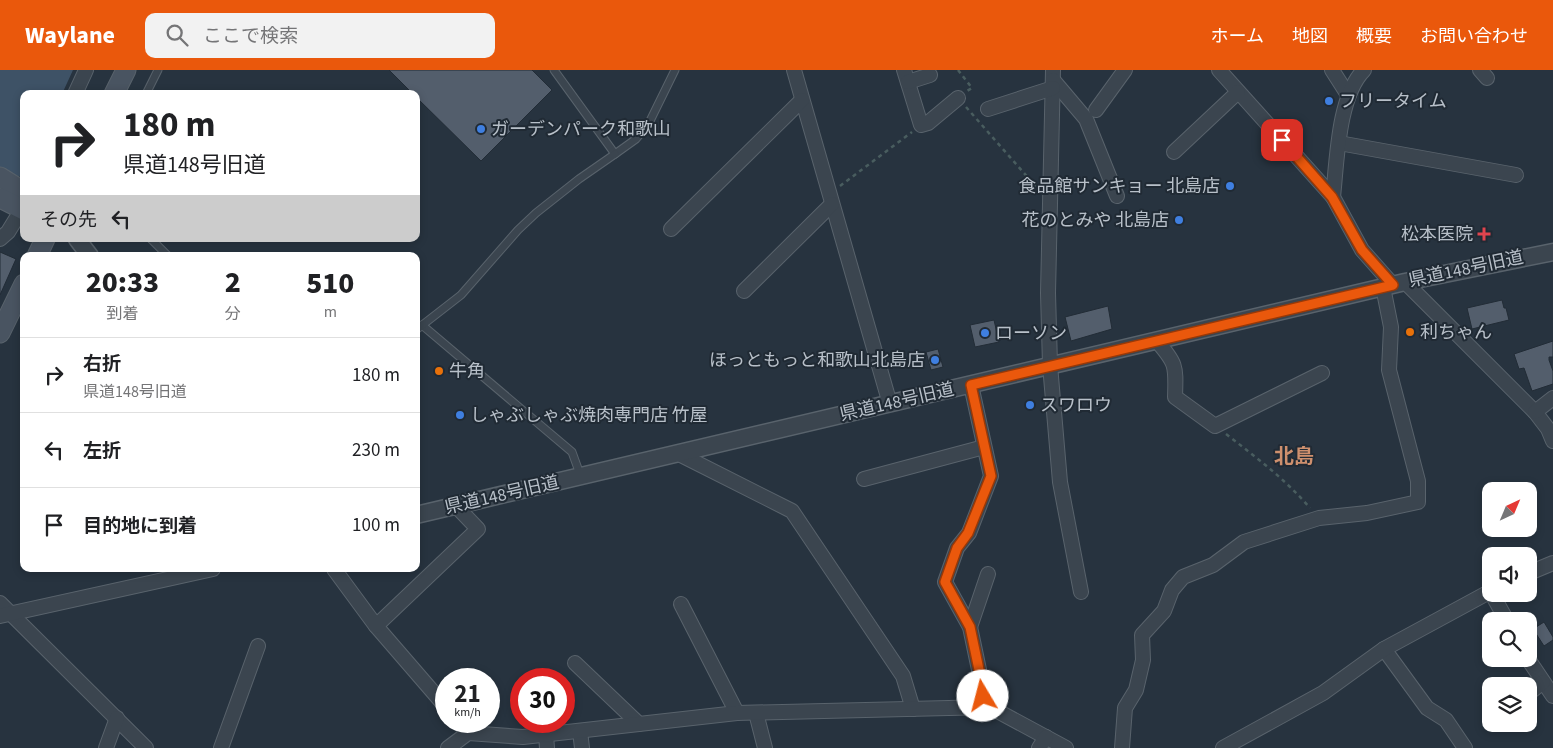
<!DOCTYPE html>
<html lang="ja">
<head>
<meta charset="utf-8">
<style>
	body { margin:0; font-family:"Source Sans 3","Noto Sans JP",sans-serif; background:#f2f2f2; color:#202124; height:100vh; display:flex; flex-direction:column; font-size:19px; white-space:nowrap }
	* { box-sizing:border-box; margin:0 }
	p { font-size:16px; color:#757577 }
	.icon { flex:none; width:28px; height:28px; fill:none; stroke:currentColor; stroke-width:2; stroke-linecap:round; stroke-linejoin:round }
	.map { position:relative; flex:1; overflow:hidden }
	.panel { position:absolute; left:20px; top:182px; width:400px; height:320px; display:flex; flex-direction:column; background:#fff; border-radius:10px; box-shadow:0 2px 8px #0003 }
	.panel>* { flex:none }
	.hud { position:absolute; left:20px; top:20px; width:400px; height:152px; border-radius:10px; box-shadow:0 2px 8px #0003; background:#fff; color:#202124; overflow:hidden }
	.needle { width:32px; rotate:44deg }
	.buttons { position:absolute; left:1482px; top:412px; display:grid; gap:10px }
	.buttons a { display:grid; place-items:center; width:55px; height:55px; border-radius:10px; background:#fff; box-shadow:0 2px 8px #0003; font-size:25px }
	.speed { position:absolute; left:435px; top:598px; display:flex; gap:10px; font-size:25px; font-weight:700; text-align:center }
	.speed>* { display:grid; place-content:center; width:65px; height:65px; border-radius:50%; background:#fff; box-shadow:0 2px 8px #0003; line-height:1 }
	.speed small { font-size:12px; font-weight:400 }
	.speed .limit { border:8px solid #d22; background:#fff; color:#111 }
	.pin { position:absolute; display:grid; place-items:center; width:42px; height:42px; color:#fff; margin:-21px; border-radius:10px; box-shadow:0 2px 8px #0006 }
	.me { position:absolute; width:55px; margin:-28px; rotate:352deg; stroke-linejoin:round; filter:drop-shadow(0 0 4px #0008) }
	.turn { display:flex; align-items:center; gap:18px; height:105px; padding:0 20px; font-size:22px }
	.turn .icon { width:65px; height:65px; stroke-width:2.5 }
	.turn b { display:block; font-size:35px; line-height:42px }
	.then { display:flex; align-items:center; height:48px; padding:0 20px; background:#0003; gap:10px; font-size:19px }
	.eta { display:flex; justify-content:space-evenly; align-items:center; height:85px; text-align:center }
	.eta b { font-size:30px; font-weight:800; line-height:35px }
	ul { padding:0; list-style:none }
	li { display:flex; align-items:center; gap:15px; height:75px; padding:0 20px; border-top:1px solid #e0e0e0 }
	li div { flex:1 }
	li b { display:block; font-size:19px }
	li em { font-style:normal }
	header { display:flex; align-items:center; gap:30px; box-sizing:border-box; height:70px; padding:0 25px; background:#ea580c; color:#fff }
	header strong { font-size:24px }
	nav { display:flex; gap:28px; margin-inline-start:auto; font-size:18px }
	.search { width:350px; height:45px; background:#f2f2f2; display:flex; align-items:center; gap:12px; box-sizing:border-box; padding:0 18px; border-radius:10px; color:#757577; font-size:19px }
	.map>svg:first-child { display:block }
	.water { fill:#3e5266 }
	.building { fill:#535e6c; stroke:#222c36 }
	.lines { fill:none; stroke-linecap:round; stroke-linejoin:round }
	.service-casing { stroke:#59636c; stroke-width:9 }
	.minor-casing { stroke:#59636c; stroke-width:16 }
	.tertiary-casing { stroke:#59636c; stroke-width:19 }
	.secondary-casing { stroke:#59636c; stroke-width:21 }
	.path { stroke:#495d5f; stroke-width:2.5; stroke-dasharray:4 4; stroke-linecap:butt }
	.service { stroke:#3b454f; stroke-width:7 }
	.minor { stroke:#3b454f; stroke-width:14 }
	.tertiary { stroke:#3b454f; stroke-width:16 }
	.secondary { stroke:#495461; stroke-width:19 }
	.route-casing { stroke:#983908; stroke-width:12 }
	.route { stroke:#ea580c; stroke-width:9 }
	.shop-dot { fill:#3f7fe0; stroke:#202a34; stroke-width:2 }
	.health-dot { fill:#e0444e; stroke:#202a34; stroke-width:2 }
	.food-dot { fill:#e8710a; stroke:#202a34; stroke-width:2 }
	.labels { text-anchor:middle; dominant-baseline:central; stroke-width:4; stroke-linejoin:round; paint-order:stroke }
	.poi-label { font-size:18px; fill:#b8c0c9; stroke:#202a34; text-anchor:start }
	.street-label { font-size:18px; fill:#b8c0c9; stroke:#202a34 }
	.quarter-label { font-size:20px; font-weight:bold; fill:#ce906e; stroke:#202a34 }
</style>
</head>
<body>
<header>
<strong>Waylane</strong>
<div class="search"><svg class="icon" aria-label="search" viewBox="0 0 24 24"><circle cx="10" cy="10" r="6"/><path d="M15 15l6 6"/></svg>ここで検索</div>
<nav><a>ホーム</a><a>地図</a><a>概要</a><a>お問い合わせ</a></nav>
</header>
<div class="map">
<svg width="1553" height="678" viewBox="0 0 1553 678">
	<rect width="100%" height="100%" fill="#27333f"/>
	<!-- water -->
	<path class="water" d="M 0,0 L 73,0 L 62,24 L 24,24 L 24,100 L 0,135 Z"/>
	<!-- building -->
	<g class="building">
		<path d="M 389,0 L 532,0 L 552,20 L 481,91 L 416,27 L 416,24 L 413,24 Z"/>
		<path d="M 0,182 L 16,189 L 0,225 Z"/>
		<path d="M 1502,230 L 1504,238 L 1506,238 L 1509,250 L 1472,259 L 1467,238 Z"/>
		<path d="M 1108,236 L 1112,259 L 1071,271 L 1065,247 Z"/>
		<path d="M 994,250 L 999,272 L 975,277 L 970,255 Z"/>
		<path d="M 1553,271 L 1553,287 L 1549,287 L 1549,290 L 1553,301 L 1553,314 L 1532,321 L 1524,298 L 1519,299 L 1514,284 Z"/>
		<path d="M 938,279 L 943,297 L 931,300 L 926,282 Z"/>
		<path d="M 1544,552 L 1553,567 L 1553,570 L 1544,576 L 1533,559 Z"/>
	</g>
	<g class="lines">
		<defs>
			<g id="service">
				<path d="M 554,0 L 615,84 L 636,69 L 649,53 L 675,0"/>
				<path d="M 146,24 L 158,0"/>
				<path d="M 151,169 L 168,186"/>
				<path d="M 422,255 L 572,382 L 581,407"/>
				<path d="M 416,260 L 461,225 L 518,160 L 536,143 L 579,109 L 615,84"/>
			</g>
			<g id="minor">
				<path d="M 794,0 L 890,334"/>
				<path d="M 904,0 L 921,55 L 928,53 L 958,28"/>
				<path d="M 1053,0 L 1048,223 L 1050,295 L 1060,412 L 1081,522"/>
				<path d="M 1219,0 L 1333,127 L 1362,180 L 1393,215"/>
				<path d="M 1332,0 L 1348,25"/>
				<path d="M 1480,0 L 1487,8"/>
				<path d="M 1053,10 L 1086,49 L 1117,126"/>
				<path d="M 908,12 L 930,5"/>
				<path d="M 75,24 L 86,0"/>
				<path d="M 988,39 L 1053,18"/>
				<path d="M 1096,40 L 1125,0"/>
				<path d="M 1339,73 L 1516,105"/>
				<path d="M 1174,82 L 1238,22"/>
				<path d="M 1333,127 C 1337,91 1338,26 1364,0"/>
				<path d="M 671,159 L 802,30"/>
				<path d="M 0,169 L 8,162 L 24,136"/>
				<path d="M 1405,212 L 1535,342 L 1548,359 L 1553,371"/>
				<path d="M 744,221 L 832,134"/>
				<path d="M 1156,270 C 1177,294 1176,296 1175,327 L 1215,356 L 1322,303"/>
				<path d="M 971,315 L 991,406 L 969,463 L 957,478 L 945,512 L 970,557 L 982,614 L 984,637"/>
				<path d="M 1535,342 L 1553,328"/>
				<path d="M 679,384 L 792,441 L 903,606 L 913,639"/>
				<path d="M 864,409 L 984,377"/>
				<path d="M 334,499 L 376,556 L 446,637"/>
				<path d="M 1529,503 L 1553,493"/>
				<path d="M 1492,524 L 1507,551"/>
				<path d="M 0,533 L 146,678"/>
				<path d="M 681,534 L 737,643"/>
				<path d="M 0,546 L 213,499"/>
				<path d="M 376,556 L 478,459 L 456,436"/>
				<path d="M 970,557 L 988,504"/>
				<path d="M 1384,579 L 1427,638 L 1446,650 L 1465,678"/>
				<path d="M 1528,589 L 1553,626"/>
				<path d="M 575,593 L 639,654"/>
				<path d="M 1529,623 L 1543,612"/>
				<path d="M 756,643 L 765,678"/>
				<path d="M 458,651 L 468,663"/>
				<path d="M 580,661 L 582,678"/>
				<path d="M 546,665 L 547,678"/>
				<path d="M 106,678 L 117,648"/>
				<path d="M 221,678 L 258,576"/>
				<path d="M 448,678 L 468,663 L 523,667 L 737,643 L 990,637 L 1066,678"/>
				<path d="M 1039,678 L 1046,667"/>
				<path d="M 1122,678 L 1125,638 L 1136,620 L 1143,590 L 1142,565 L 1164,541 L 1172,520 L 1183,507 L 1213,495 L 1244,472 L 1319,448 L 1367,443 L 1418,432 L 1418,411 L 1389,300 L 1391,257 L 1383,217"/>
				<path d="M 1223,678 L 1323,623 L 1384,579 L 1491,521"/>
			</g>
			<g id="tertiary">
				<path d="M 77,169 L 90,186"/>
				<path d="M 416,445 L 1405,212 L 1553,182"/>
			</g>
			<g id="secondary">
				<path d="M 114,24 L 126,0"/>
				<path d="M 0,107 L 24,122"/>
				<path d="M 0,128 L 24,140"/>
				<path d="M 37,186 L 45,169"/>
				<path d="M 0,263 L 24,214"/>
			</g>
		</defs>
		<!-- service casing -->
		<use href="#service" class="service-casing"/>
		<!-- minor casing -->
		<use href="#minor" class="minor-casing"/>
		<!-- tertiary casing -->
		<use href="#tertiary" class="tertiary-casing"/>
		<!-- secondary casing -->
		<use href="#secondary" class="secondary-casing"/>
		<!-- path -->
		<g class="path">
			<path d="M 958,0 L 972,18 L 967,21"/>
			<path d="M 966,37 L 1038,119"/>
			<path d="M 840,116 L 912,62"/>
			<path d="M 1226,364 C 1257,388 1285,409 1310,438"/>
		</g>
		<!-- service -->
		<use href="#service" class="service"/>
		<!-- minor -->
		<use href="#minor" class="minor"/>
		<!-- tertiary -->
		<use href="#tertiary" class="tertiary"/>
		<!-- secondary -->
		<use href="#secondary" class="secondary"/>
	</g>
	<g class="lines">
		<defs>
			<path id="route" d="M 983,626 L 982,614 L 970,557 L 945,512 L 957,478 L 968,463 L 991,406 L 971,315 L 1393,215 L 1362,180 L 1332,127 L 1282,70"/>
		</defs>
		<!-- route casing -->
		<use href="#route" class="route-casing"/>
		<!-- route -->
		<use href="#route" class="route"/>
	</g>
	<!-- markers -->
	<g class="shop-dot">
		<circle cx="1329" cy="31" r="5"/>
		<circle cx="481" cy="59" r="5"/>
		<circle cx="1230" cy="116" r="5"/>
		<circle cx="1179" cy="150" r="5"/>
		<circle cx="985" cy="263" r="5"/>
		<circle cx="935" cy="290" r="5"/>
		<circle cx="1030" cy="335" r="5"/>
		<circle cx="460" cy="345" r="5"/>
	</g>
	<path class="health-dot" d="M1481.5 156.5h5v5h5v5h-5v5h-5v-5h-5v-5h5z"/>
	<g class="food-dot">
		<circle cx="1410" cy="262" r="5"/>
		<circle cx="439" cy="301" r="5"/>
	</g>
	<g class="labels">
		<!-- poi labels -->
		<g class="poi-label">
			<text x="1339" y="31">フリータイム</text>
			<text x="491" y="59">ガーデンパーク和歌山</text>
			<text x="1220" y="116" text-anchor="end">食品館サンキョー 北島店</text>
			<text x="1169" y="150" text-anchor="end">花のとみや 北島店</text>
			<text x="1473" y="164" text-anchor="end">松本医院</text>
			<text x="1420" y="262">利ちゃん</text>
			<text x="995" y="263">ローソン</text>
			<text x="925" y="290" text-anchor="end">ほっともっと和歌山北島店</text>
			<text x="449" y="301">牛角</text>
			<text x="1040" y="335">スワロウ</text>
			<text x="470" y="345">しゃぶしゃぶ焼肉専門店 竹屋</text>
		</g>
		<!-- street labels -->
		<g class="street-label">
			<text transform="translate(1466 199) rotate(-12)">県道148号旧道</text>
			<text transform="translate(897 332) rotate(-13)">県道148号旧道</text>
			<text transform="translate(502 425) rotate(-13)">県道148号旧道</text>
		</g>
		<!-- quarter labels -->
		<g class="quarter-label">
			<text x="1294" y="387">北島</text>
		</g>
	</g>
</svg>
<div class="buttons">
<a><svg class="needle" viewBox="-14 -14 28 28"><path d="M0-13l5 13h-10z" fill="#e53935"/><path d="M0 13l5-13h-10z" fill="#757577"/></svg></a>
<a><svg class="icon" aria-label="sound" viewBox="0 0 24 24"><path d="M4 9h4l5-4v14l-5-4H4zM17 9q2 3 0 6"/></svg></a>
<a><svg class="icon" aria-label="search" viewBox="0 0 24 24"><circle cx="10" cy="10" r="6"/><path d="M15 15l6 6"/></svg></a>
<a><svg class="icon" aria-label="layers" viewBox="0 0 24 24"><path d="M12 4l9 5-9 5-9-5zM3 14l9 5 9-5"/></svg></a>
</div>
<div class="speed"><div>21<small>km/h</small></div><div class="limit">30</div></div>
<div class="pin" style="left:1282px;top:70px;background:#d93025"><svg class="icon" aria-label="arrive" viewBox="0 0 24 24"><path d="M6 21V4h12l-3 4 3 4H6"/></svg></div>
<svg class="me" style="left:983px;top:626px" viewBox="-20 -20 40 40"><circle r="19" fill="#fff"/><path d="M0-13L10 11 0 6-10 11z" fill="#ea580c"/></svg>
<div class="hud">
<div class="turn"><svg class="icon" aria-label="right" viewBox="0 0 24 24"><path d="M7 20v-9h11M14 6l5 5-5 5"/></svg><div><b>180 m</b>県道148号旧道</div></div>
<div class="then">その先<svg class="icon" aria-label="left" viewBox="0 0 24 24"><path d="M17 20v-9H6M10 6l-5 5 5 5"/></svg></div>
</div>
<section class="panel">
<div class="eta">
<div><b>20:33</b><p>到着</p></div>
<div><b>2</b><p>分</p></div>
<div><b>510</b><p>m</p></div>
</div>
<ul>
<li><svg class="icon" aria-label="right" viewBox="0 0 24 24"><path d="M7 20v-9h11M14 6l5 5-5 5"/></svg><div><b>右折</b><p>県道148号旧道</p></div><em>180 m</em></li>
<li><svg class="icon" aria-label="left" viewBox="0 0 24 24"><path d="M17 20v-9H6M10 6l-5 5 5 5"/></svg><div><b>左折</b></div><em>230 m</em></li>
<li><svg class="icon" aria-label="arrive" viewBox="0 0 24 24"><path d="M6 21V4h12l-3 4 3 4H6"/></svg><div><b>目的地に到着</b></div><em>100 m</em></li>
</ul>
</section>
</div>
</body>
</html>
